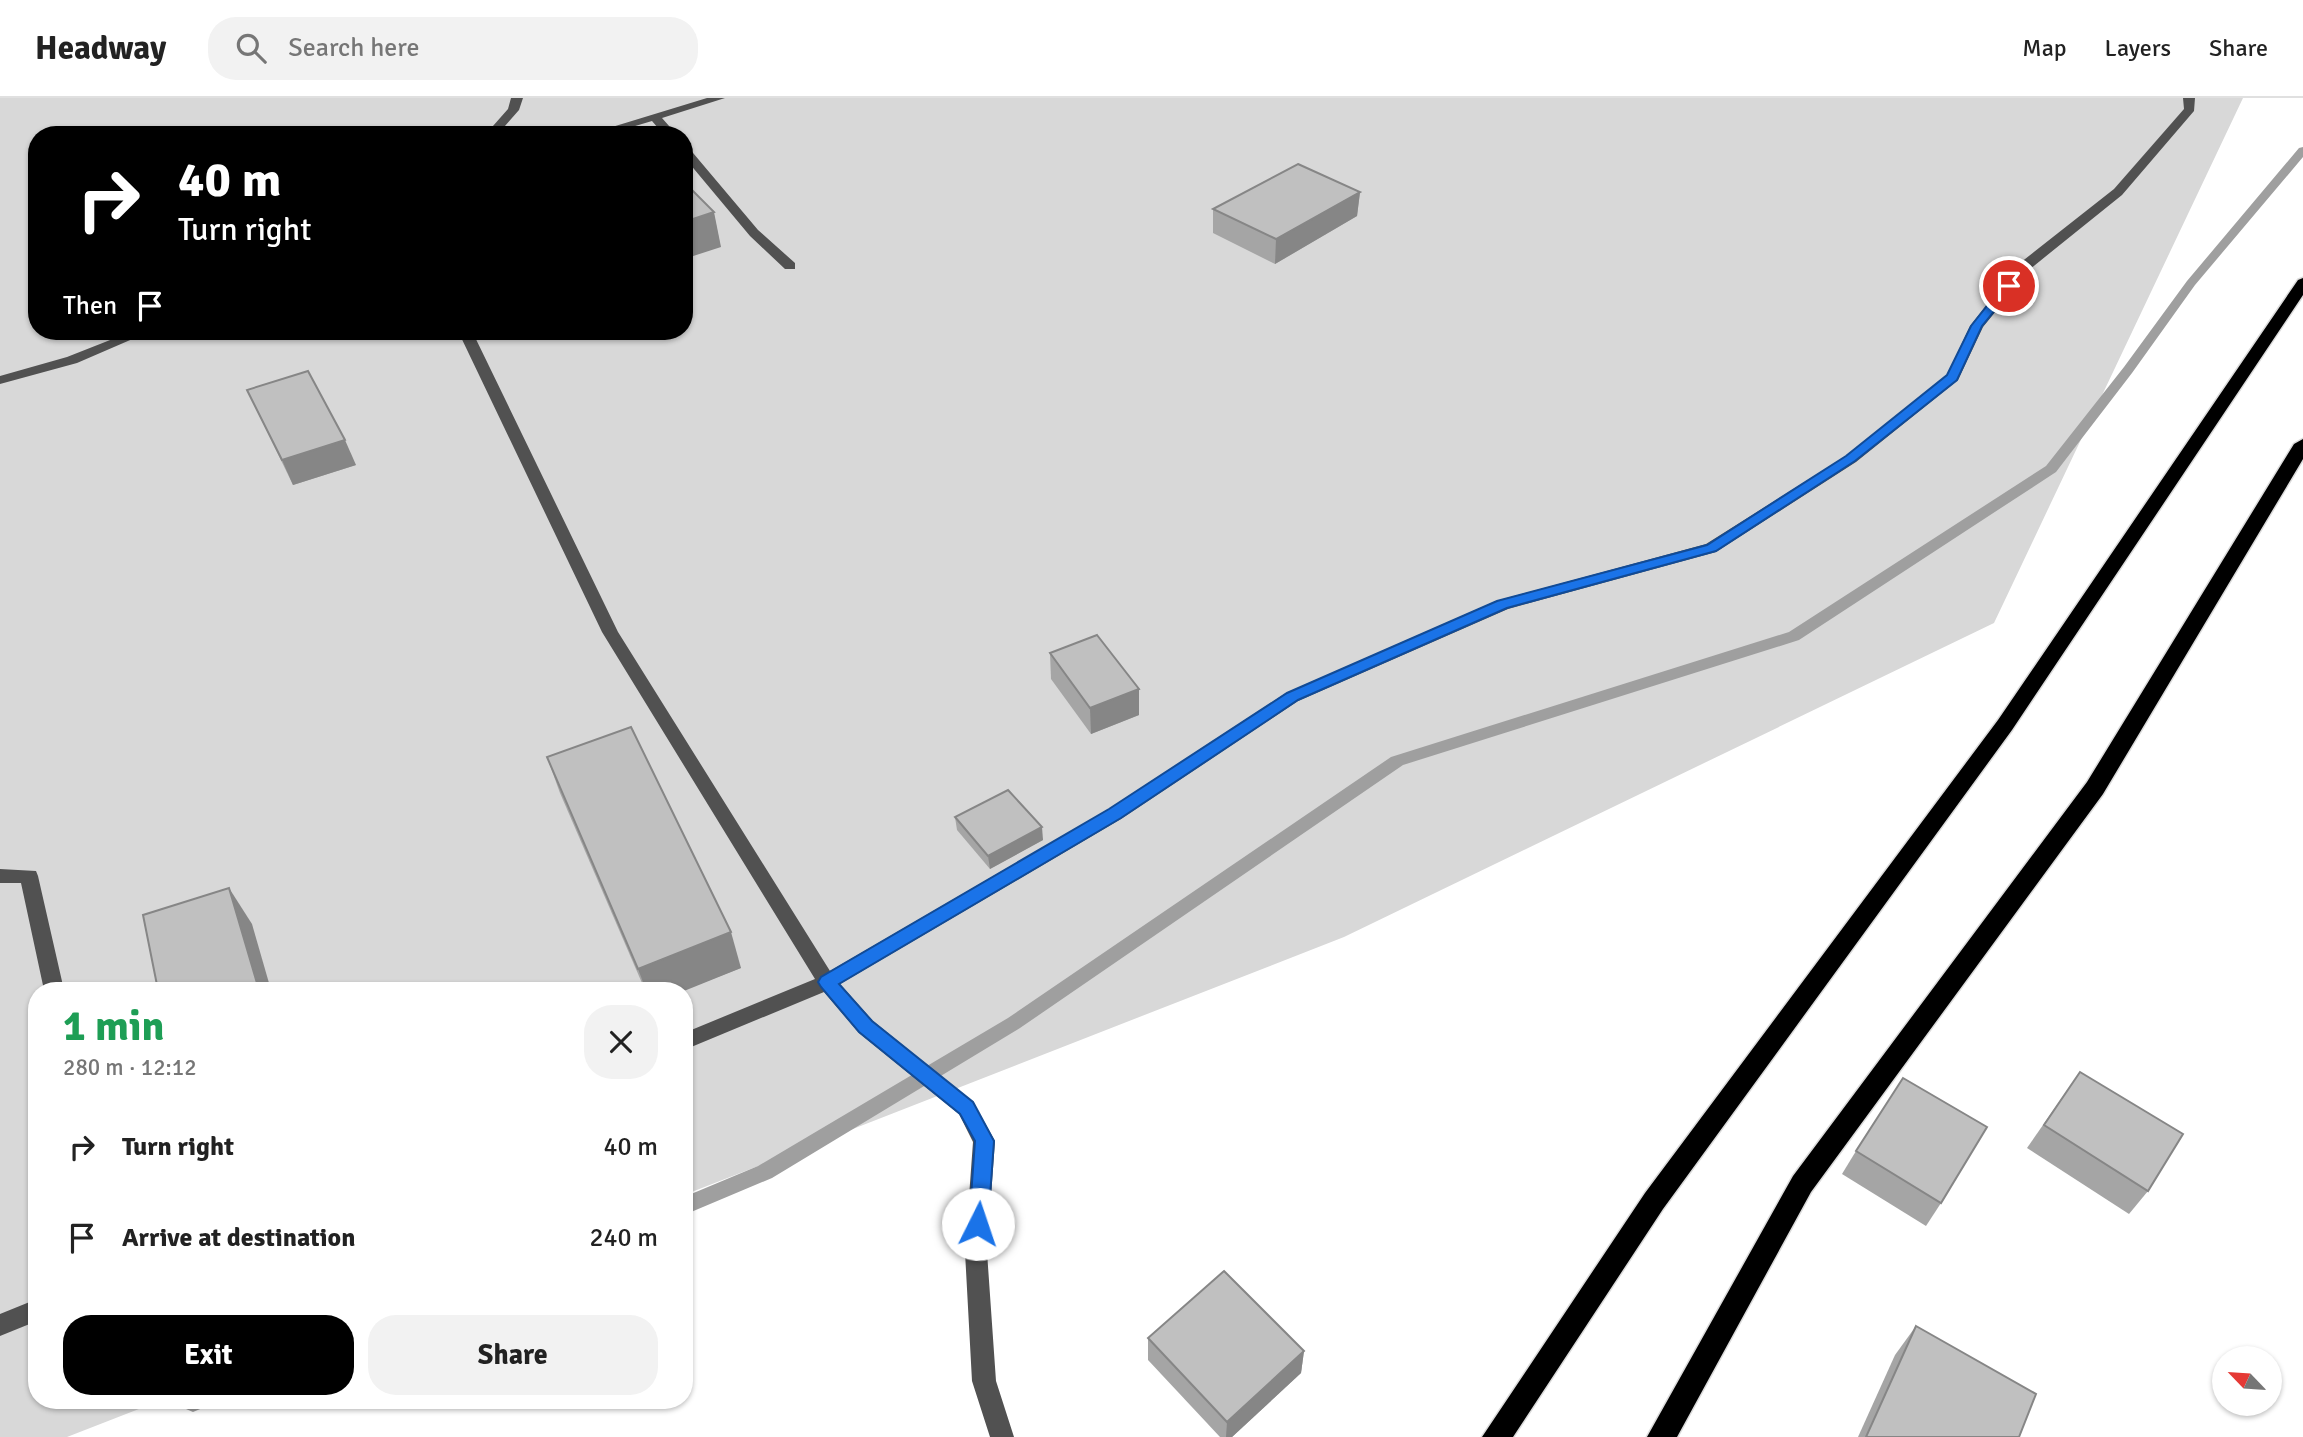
<!DOCTYPE html>
<html lang="en">
<head>
<meta charset="utf-8">
<style>
	body { margin:0; font-family:Signika,sans-serif; background:#f2f2f2; color:#222; height:100vh; display:flex; flex-direction:column; font-size:26px; white-space:nowrap }
	* { box-sizing:border-box; margin:0 }
	p { font-size:23px; color:#767676 }
	.icon { flex:none; width:38px; height:38px; fill:none; stroke:currentColor; stroke-width:2; stroke-linecap:round; stroke-linejoin:round }
	.map { position:relative; flex:1; overflow:hidden }
	.drawer { position:absolute; left:28px; top:884px; width:665px; height:427px; display:flex; flex-direction:column; background:#fff; border-radius:28px; box-shadow:0 2px 5px #0004 }
	.drawer>* { flex:none }
	.top-card { position:absolute; left:28px; top:28px; width:665px; height:214px; border-radius:28px; box-shadow:0 2px 5px #0004; background:#000; color:#fff; overflow:hidden }
	.needle { width:46px; rotate:295deg }
	.tools { position:absolute; left:2212px; top:1248px; display:grid; gap:14px }
	.tools a { display:grid; place-items:center; width:70px; height:70px; border-radius:50%; background:#fff; box-shadow:0 2px 5px #0004; font-size:35px }
	.pin { position:absolute; display:grid; place-items:center; width:60px; height:60px; color:#fff; margin:-30px; border:4px solid #fff; border-radius:50%; box-shadow:0 2px 7px #0007 }
	.me { position:absolute; width:77px; margin:-38px; rotate:4deg; stroke-linejoin:round; filter:drop-shadow(0 0 5px #0008) }
	.turn { display:flex; align-items:center; gap:24px; height:147px; padding:0 35px; font-size:32px }
	.turn .icon { width:91px; height:91px; stroke-width:2.5 }
	.turn b { display:block; font-size:49px; line-height:60px }
	.then { display:flex; align-items:center; height:66px; padding:0 35px; background:#0003; gap:14px; font-size:26px }
	.round { display:grid; place-items:center; flex:none; width:74px; height:74px; border-radius:28px; background:#f2f2f2 }
	.headline { display:flex; align-items:center; justify-content:space-between; height:119px; padding:0 35px }
	h1 { font-size:42px; font-weight:700; line-height:52px; color:#1e9e55 }
	.button { display:flex; gap:14px; margin-top:auto; padding:14px 35px }
	.button a { flex:1; height:80px; border-radius:28px; background:#000; color:#fff; font-size:28px; font-weight:700; line-height:80px; text-align:center }
	.button a+a { background:#f2f2f2; color:#222 }
	ul { padding:0; list-style:none }
	li { display:flex; align-items:center; gap:21px; height:91px; padding:0 35px }
	li div { flex:1 }
	li b { display:block; font-size:26px }
	li em { font-style:normal }
	header { display:flex; align-items:center; gap:42px; box-sizing:border-box; height:98px; padding:0 35px; background:#fff; border-bottom:2px solid #e0e0e0 }
	header strong { font-size:33px }
	nav { display:flex; gap:38px; margin-inline-start:auto; font-size:24px }
	.search { width:490px; height:63px; background:#f2f2f2; display:flex; align-items:center; gap:18px; box-sizing:border-box; padding:0 24px; border-radius:28px; color:#767676; font-size:26px }
	.map>svg:first-child { display:block }
	.green { fill:#d8d8d8; fill-rule:evenodd }
	.lines { fill:none; stroke-linecap:round; stroke-linejoin:round }
	.stream { fill:#9f9f9f; fill-rule:evenodd }
	.highway-casing { stroke:#dbdbdb; stroke-width:3 }
	.minor { fill:#515151; fill-rule:evenodd }
	.highway { fill:#000; fill-rule:evenodd }
	.wall { fill:#a5a5a5 }
	.shaded-wall { fill:#868686 }
	.building { fill:#c0c0c0; stroke:#868686; stroke-width:2 }
	.route { fill:#1a73e8; stroke:#114b97; stroke-width:2 }
</style>
</head>
<body>
<header>
<strong>Headway</strong>
<div class="search"><svg class="icon" aria-label="search" viewBox="0 0 24 24"><circle cx="10" cy="10" r="6"/><path d="M15 15l6 6"/></svg>Search here</div>
<nav><a>Map</a><a>Layers</a><a>Share</a></nav>
</header>
<div class="map">
<svg width="2303" height="1339" viewBox="0 0 2303 1339">
	<rect width="100%" height="100%" fill="#fff"/>
	<!-- green -->
	<path class="green" d="M 0,0 L 2243,0 L 1994,525 L 1344,839 L 684,1097 L 684,892 L 37,892 L 37,1302 L 162,1302 L 67,1339 L 0,1339 ZM 37,37 L 684,37 L 684,233 L 37,233 Z"/>
	<g class="lines">
		<!-- stream -->
		<g class="stream">
			<path d="M 2303,49 L 2303,59 L 2195,187 L 2132,275 L 2056,374 L 1799,542 L 1403,667 L 1020,930 L 772,1080 L 684,1117 L 684,1099 L 758,1068 L 1008,920 L 1391,659 L 1789,534 L 2046,368 L 2124,269 L 2187,183 L 2299,50 Z"/>
			<path d="M 183,1302 L 209,1302 L 205,1309 L 193,1314 L 186,1311 Z"/>
		</g>
		<defs>
			<g id="highway">
				<path d="M 2303,180 L 2303,197 L 2012,632 L 1663,1111 L 1513,1339 L 1482,1339 L 1645,1095 L 1998,622 L 2298,182 Z"/>
				<path d="M 2303,341 L 2303,361 L 2103,696 L 1811,1094 L 1677,1339 L 1647,1339 L 1793,1078 L 2087,684 L 2294,346 Z"/>
			</g>
		</defs>
		<!-- highway casing -->
		<use href="#highway" class="highway-casing"/>
		<!-- minor -->
		<g class="minor">
			<path d="M 511,0 L 523,0 L 519,12 L 497,37 L 485,37 L 508,11 Z"/>
			<path d="M 707,0 L 725,0 L 662,20 L 677,37 L 664,37 L 652,23 L 605,37 L 586,37 Z"/>
			<path d="M 2183,0 L 2195,0 L 2194,13 L 2122,97 L 2030,171 L 1983,229 L 1958,282 L 1856,364 L 1716,454 L 1508,511 L 1298,603 L 1121,721 L 840,886 L 873,923 L 973,1004 L 995,1043 L 987,1154 L 996,1283 L 1014,1339 L 990,1339 L 972,1283 L 965,1154 L 973,1044 L 959,1016 L 859,935 L 824,894 L 684,952 L 684,935 L 815,881 L 602,534 L 458,233 L 472,233 L 618,534 L 830,873 L 1109,711 L 1286,595 L 1496,503 L 1706,446 L 1846,358 L 1947,277 L 1970,228 L 2020,165 L 2114,91 L 2184,11 Z"/>
			<path d="M 684,48 L 688,49 L 758,132 L 795,165 L 795,171 L 785,171 L 750,138 L 684,59 Z"/>
			<path d="M 133,233 L 151,233 L 77,265 L 0,286 L 0,278 L 67,259 Z"/>
			<path d="M 0,771 L 36,773 L 38,778 L 64,892 L 44,892 L 21,785 L 0,785 Z"/>
			<path d="M 37,1201 L 37,1223 L 0,1238 L 0,1216 Z"/>
		</g>
		<!-- highway -->
		<use href="#highway" class="highway"/>
	</g>
	<!-- wall -->
	<g class="wall">
		<path d="M 1360,94 L 1357,118 L 1275,166 L 1213,135 L 1213,111 Z"/>
		<path d="M 247,292 L 356,367 L 293,387 Z"/>
		<path d="M 1050,555 L 1139,591 L 1139,617 L 1091,636 L 1051,581 Z"/>
		<path d="M 547,659 L 741,870 L 684,892 L 645,892 L 560,695 Z"/>
		<path d="M 955,719 L 1043,742 L 990,771 L 957,732 Z"/>
		<path d="M 2080,974 L 2148,1093 L 2129,1116 L 2027,1050 Z"/>
		<path d="M 1856,1053 L 1941,1105 L 1926,1128 L 1842,1076 Z"/>
		<path d="M 1916,1228 L 2019,1339 L 1858,1339 L 1895,1257 Z"/>
		<path d="M 1148,1240 L 1304,1253 L 1301,1275 L 1232,1339 L 1220,1339 L 1148,1262 Z"/>
	</g>
	<!-- shaded-wall -->
	<g class="shaded-wall">
		<path d="M 1360,94 L 1357,118 L 1275,166 L 1276,141 Z"/>
		<path d="M 714,114 L 721,149 L 684,161 L 684,124 Z"/>
		<path d="M 345,342 L 356,367 L 293,387 L 282,362 Z"/>
		<path d="M 1139,591 L 1139,617 L 1091,636 L 1090,610 Z"/>
		<path d="M 1042,729 L 1043,742 L 990,771 L 988,758 Z"/>
		<path d="M 229,790 L 252,826 L 271,892 L 259,892 Z"/>
		<path d="M 731,834 L 741,870 L 684,893 L 646,892 L 638,871 Z"/>
		<path d="M 1304,1253 L 1301,1275 L 1232,1339 L 1226,1339 L 1227,1324 Z"/>
	</g>
	<!-- building -->
	<g class="building">
		<path d="M 1298,66 L 1360,94 L 1276,141 L 1213,111 Z"/>
		<path d="M 684,84 L 714,114 L 684,124 Z"/>
		<path d="M 308,273 L 345,342 L 282,362 L 247,292 Z"/>
		<path d="M 1097,537 L 1139,591 L 1090,610 L 1050,555 Z"/>
		<path d="M 631,629 L 731,834 L 638,871 L 547,659 Z"/>
		<path d="M 1008,692 L 1042,729 L 988,758 L 955,719 Z"/>
		<path d="M 229,790 L 259,892 L 158,892 L 143,817 Z"/>
		<path d="M 2080,974 L 2183,1036 L 2148,1093 L 2044,1027 Z"/>
		<path d="M 1903,980 L 1987,1029 L 1941,1105 L 1856,1053 Z"/>
		<path d="M 1224,1173 L 1304,1253 L 1227,1324 L 1148,1240 Z"/>
		<path d="M 1916,1228 L 2036,1296 L 2019,1339 L 1866,1339 Z"/>
	</g>
	<!-- route -->
	<path class="route" d="M 2009,184 L 2015,188 L 1982,228 L 1957,282 L 1855,363 L 1716,453 L 1507,510 L 1298,602 L 1121,720 L 839,886 L 872,923 L 973,1004 L 994,1043 L 988,1126 L 985,1133 L 978,1135 L 971,1133 L 969,1126 L 975,1043 L 960,1016 L 859,934 L 821,889 L 818,884 L 821,879 L 1109,711 L 1287,595 L 1497,503 L 1707,447 L 1846,358 L 1947,277 L 1971,228 L 2005,185 Z"/>
</svg>
<div class="tools">
<a><svg class="needle" viewBox="-14 -14 28 28"><path d="M0-13l5 13h-10z" fill="#e53935"/><path d="M0 13l5-13h-10z" fill="#767676"/></svg></a>
</div>
<div class="pin" style="left:2009px;top:188px;background:#d93025"><svg class="icon" aria-label="arrive" viewBox="0 0 24 24"><path d="M6 21V4h12l-3 4 3 4H6"/></svg></div>
<svg class="me" style="left:978px;top:1126px" viewBox="-20 -20 40 40"><circle r="19" fill="#fff"/><path d="M0-13L10 11 0 6-10 11z" fill="#1a73e8"/></svg>
<div class="top-card">
<div class="turn"><svg class="icon" aria-label="right" viewBox="0 0 24 24"><path d="M7 20v-9h11M14 6l5 5-5 5"/></svg><div><b>40 m</b>Turn right</div></div>
<div class="then">Then<svg class="icon" aria-label="arrive" viewBox="0 0 24 24"><path d="M6 21V4h12l-3 4 3 4H6"/></svg></div>
</div>
<section class="drawer">
<div class="headline"><div><h1>1 min</h1><p>280 m · 12:12</p></div><a class="round"><svg class="icon" aria-label="close" viewBox="0 0 24 24"><path d="M6 6l12 12M18 6L6 18"/></svg></a></div>
<ul>
<li><svg class="icon" aria-label="right" viewBox="0 0 24 24"><path d="M7 20v-9h11M14 6l5 5-5 5"/></svg><div><b>Turn right</b></div><em>40 m</em></li>
<li><svg class="icon" aria-label="arrive" viewBox="0 0 24 24"><path d="M6 21V4h12l-3 4 3 4H6"/></svg><div><b>Arrive at destination</b></div><em>240 m</em></li>
</ul>
<div class="button"><a>Exit</a><a>Share</a></div>
</section>
</div>
</body>
</html>
